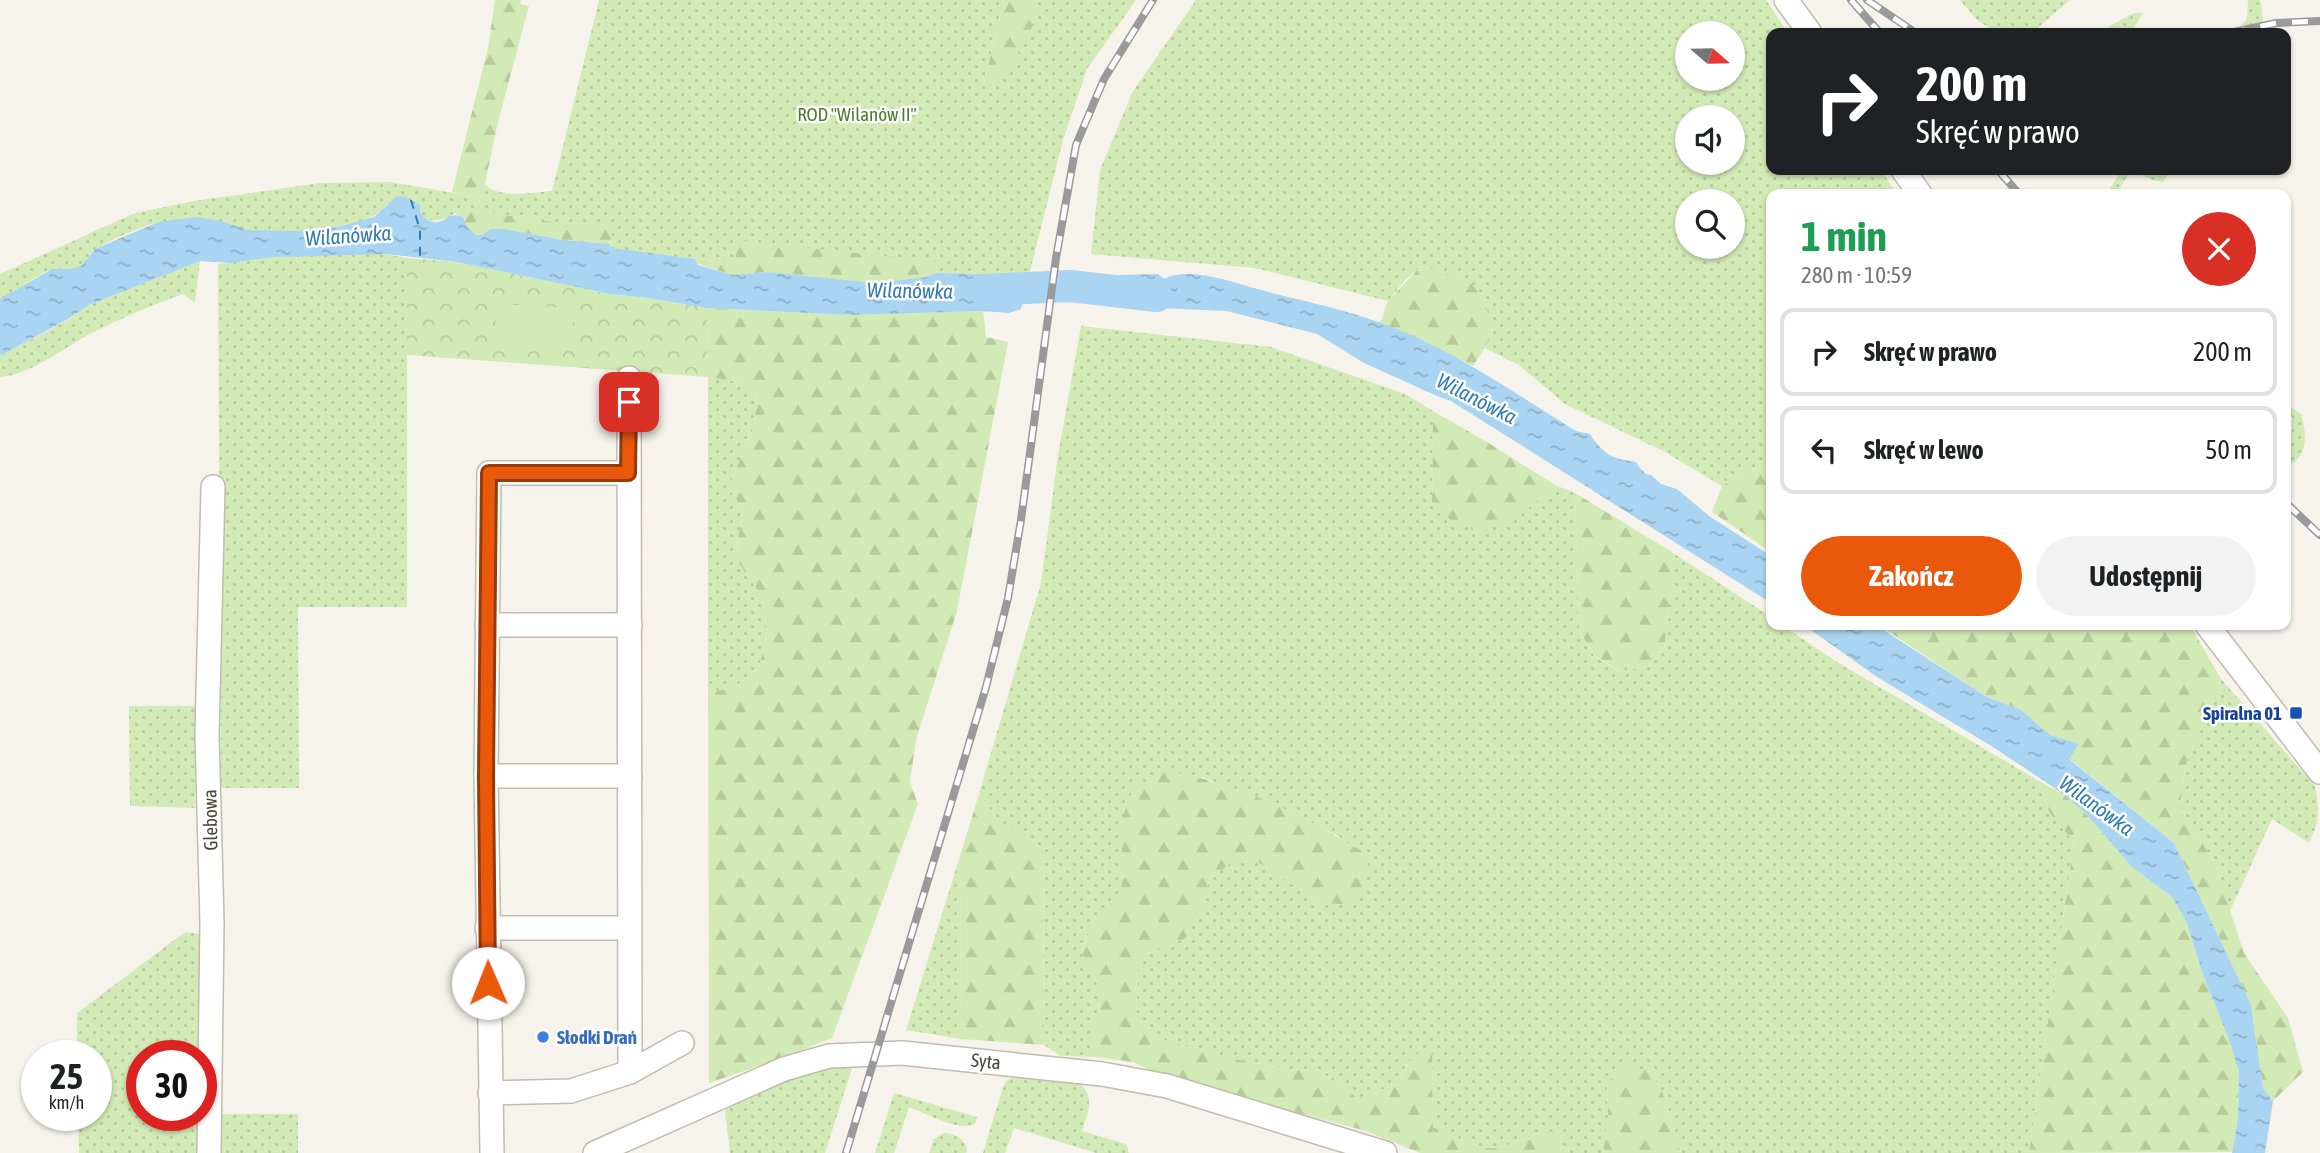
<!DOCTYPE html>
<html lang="pl">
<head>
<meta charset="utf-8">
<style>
	body { margin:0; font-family:"Asap Condensed",sans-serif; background:#f2f2f2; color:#202124; height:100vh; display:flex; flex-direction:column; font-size:26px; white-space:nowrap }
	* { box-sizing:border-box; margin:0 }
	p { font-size:23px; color:#757577 }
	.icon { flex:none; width:38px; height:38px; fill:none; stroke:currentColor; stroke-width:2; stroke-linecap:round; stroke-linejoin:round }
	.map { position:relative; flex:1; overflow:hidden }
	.details { position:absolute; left:1766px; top:189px; width:525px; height:441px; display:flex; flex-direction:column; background:#fff; border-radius:14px; box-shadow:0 2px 5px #0004 }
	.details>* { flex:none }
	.banner { position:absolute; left:1766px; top:28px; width:525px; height:147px; border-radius:14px; box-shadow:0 2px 5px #0004; background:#202124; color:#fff; overflow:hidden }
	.needle { width:46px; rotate:110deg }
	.fabs { position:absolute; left:1675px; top:21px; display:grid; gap:14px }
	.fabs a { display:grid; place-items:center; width:70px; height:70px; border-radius:50%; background:#fff; box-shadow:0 2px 5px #0004; font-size:35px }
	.speed { position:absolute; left:21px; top:1040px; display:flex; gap:14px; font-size:35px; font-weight:700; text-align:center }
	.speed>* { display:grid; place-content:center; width:91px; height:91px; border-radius:50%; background:#fff; box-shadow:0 2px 5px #0004; line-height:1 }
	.speed small { font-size:18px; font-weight:400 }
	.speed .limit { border:10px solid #d22; background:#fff; color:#111 }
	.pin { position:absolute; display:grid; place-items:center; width:60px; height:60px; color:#fff; margin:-30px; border-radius:14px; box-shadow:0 4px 10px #0006 }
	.me { position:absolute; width:77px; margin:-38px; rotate:359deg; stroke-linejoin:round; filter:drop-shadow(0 0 5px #0008) }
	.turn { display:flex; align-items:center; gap:24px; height:147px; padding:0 35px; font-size:32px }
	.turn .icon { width:91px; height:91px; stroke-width:2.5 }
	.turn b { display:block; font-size:49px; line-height:60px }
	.round { display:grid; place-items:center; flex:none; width:74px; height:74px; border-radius:37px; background:#f2f2f2 }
	.overview { display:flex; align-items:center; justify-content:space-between; height:119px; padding:0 35px }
	h1 { font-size:42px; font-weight:700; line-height:52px; color:#1e9e55 }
	.button { display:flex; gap:14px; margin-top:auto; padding:14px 35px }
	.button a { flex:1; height:80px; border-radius:42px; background:#ea580c; color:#fff; font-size:28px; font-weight:700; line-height:80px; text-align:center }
	.button a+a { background:#f2f2f2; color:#202124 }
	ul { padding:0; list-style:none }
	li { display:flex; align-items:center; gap:21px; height:88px; margin:0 14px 10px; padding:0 21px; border:4px solid #e0e0e0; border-radius:14px }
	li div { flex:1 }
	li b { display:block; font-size:26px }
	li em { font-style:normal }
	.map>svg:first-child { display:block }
	.grass { fill:url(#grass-dots); fill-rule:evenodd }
	.forest { fill:url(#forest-firs) }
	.park { fill:url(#park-crowns) }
	.pitch { fill:#d2eab5 }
	.water { fill:url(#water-ripples) }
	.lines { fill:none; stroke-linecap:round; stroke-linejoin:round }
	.river { stroke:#a9d4f2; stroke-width:32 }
	.ferry { stroke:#2e7ab2; stroke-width:2; stroke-dasharray:9 7; stroke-linecap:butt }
	.minor-casing { stroke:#c2bbae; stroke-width:26 }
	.minor { stroke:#fff; stroke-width:23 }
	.rail-casing { stroke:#9a9a9a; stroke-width:8 }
	.rail { stroke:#fff; stroke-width:5; stroke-dasharray:16; stroke-linecap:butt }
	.route-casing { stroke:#983908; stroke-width:18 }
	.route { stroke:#ea580c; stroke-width:12 }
	.transit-dot { fill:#1a4fb4; stroke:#fff; stroke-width:2.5 }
	.shop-dot { fill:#3f7fe0; stroke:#fff; stroke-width:2.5 }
	.labels { text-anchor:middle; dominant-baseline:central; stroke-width:5; stroke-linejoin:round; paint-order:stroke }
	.park-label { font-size:19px; fill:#4a7f2a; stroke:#fff }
	.transit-label { font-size:19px; font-weight:bold; fill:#164399; stroke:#fff; text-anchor:end }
	.street-label { font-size:19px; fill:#4b4439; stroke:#fff }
	.shop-label { font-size:19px; font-weight:bold; fill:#366cbe; stroke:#fff; text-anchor:start }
	.water-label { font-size:21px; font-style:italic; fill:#2e7ab2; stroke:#fff }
</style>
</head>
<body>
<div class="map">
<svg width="2320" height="1153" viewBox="0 0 2320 1153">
	<defs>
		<pattern id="grass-dots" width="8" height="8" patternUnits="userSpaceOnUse" patternTransform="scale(1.75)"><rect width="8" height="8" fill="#d2eab5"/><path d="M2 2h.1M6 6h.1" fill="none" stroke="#b6ca9c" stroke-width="1.8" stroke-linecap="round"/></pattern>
		<pattern id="forest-firs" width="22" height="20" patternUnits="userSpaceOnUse" patternTransform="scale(1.75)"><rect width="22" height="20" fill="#d2eab5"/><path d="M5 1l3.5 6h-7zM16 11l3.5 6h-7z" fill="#b6ca9c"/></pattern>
		<pattern id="park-crowns" width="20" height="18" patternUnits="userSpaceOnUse" patternTransform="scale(1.75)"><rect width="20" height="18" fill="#d2eab5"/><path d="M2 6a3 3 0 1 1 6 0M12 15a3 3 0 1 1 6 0" fill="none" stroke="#b6ca9c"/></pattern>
		<pattern id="water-ripples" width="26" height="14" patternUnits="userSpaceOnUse" patternTransform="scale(1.75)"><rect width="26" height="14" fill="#a9d4f2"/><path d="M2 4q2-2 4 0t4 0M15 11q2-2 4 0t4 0" fill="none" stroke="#8caec5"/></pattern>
	</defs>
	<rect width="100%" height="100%" fill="#f6f3ec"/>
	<!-- grass -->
	<g class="grass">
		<path d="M 599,0 L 1004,0 L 983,86 L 1038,0 L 1136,0 L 1087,69 L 1063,140 L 1029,275 L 935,273 L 938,263 L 737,241 L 736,263 L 657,255 L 610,248 L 612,226 L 543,221 L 463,208 C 453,216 440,222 427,220 L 420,213 L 387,204 C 367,233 282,233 250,230 C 222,227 188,220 160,222 C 148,223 106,242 96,249 C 89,253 87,260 82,265 C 73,272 60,267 51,270 C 34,275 18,292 0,299 L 0,274 L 135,213 L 194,201 L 320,183 L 390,182 L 472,196 L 480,202 L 485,184 C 500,200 532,192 552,191 Z"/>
		<path d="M 1196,0 L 1766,0 L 1788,33 L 1771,33 L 1771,170 L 1881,170 L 1897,194 L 1771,194 L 1771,471 L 1751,469 L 1722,486 L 1665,452 L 1565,404 L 1519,365 L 1485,348 L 1492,330 L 1484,299 L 1468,280 L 1421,266 L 1405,280 L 1388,301 L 1255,268 L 1091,254 L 1100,170 L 1133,91 ZM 1687,33 L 1732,33 L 1732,79 L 1687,79 ZM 1687,117 L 1732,117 L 1732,163 L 1687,163 ZM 1687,201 L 1732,201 L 1732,247 L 1687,247 Z"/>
		<path d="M 1960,0 L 2070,0 L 2032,33 L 1997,33 L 1977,20 Z"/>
		<path d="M 2248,0 L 2259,0 L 2261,2 L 2263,23 L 2240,26 L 2247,19 Z"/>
		<path d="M 2134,13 L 2143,13 L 2131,33 L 2106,33 L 2106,28 Z"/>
		<path d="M 2122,170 L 2131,170 L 2116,194 L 2106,194 Z"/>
		<path d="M 2135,170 L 2171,170 L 2169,172 L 2166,171 L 2165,173 L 2168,174 L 2163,182 C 2150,181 2145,176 2135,170 Z"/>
		<path d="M 344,254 L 386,254 L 407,258 L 407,607 L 298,607 L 299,788 L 221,788 L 218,264 L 276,257 Z"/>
		<path d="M 200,261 L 195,303 L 183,294 C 150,306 119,319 88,335 C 62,349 30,375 0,377 L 0,356 L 68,320 L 89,305 Z"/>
		<path d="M 1081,326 L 1271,347 L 1405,394 L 1433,411 L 1432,506 L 1481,532 L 1523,513 L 1555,485 L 1575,493 L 1579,630 L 1594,656 L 1619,671 L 1648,667 L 1664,649 L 1675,554 L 1771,617 L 1771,625 L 1782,625 L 1837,662 L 2039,781 L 2049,812 L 2074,842 L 2029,1153 L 1680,1153 L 1666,1100 L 1651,1072 L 1628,1066 L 1607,1082 L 1608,1117 L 1603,1153 L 1561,1153 L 1560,1132 C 1537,1129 1519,1144 1496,1148 C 1480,1151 1448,1134 1433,1127 L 1432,1047 L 1407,1064 L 1399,1084 L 1357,1098 L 1332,1077 L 1224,1057 L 1158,1038 L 1136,1018 L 1138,970 L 1150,952 L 1186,938 L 1201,910 L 1209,880 L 1238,857 L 1259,863 L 1322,903 L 1340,837 L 1285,809 L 1202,777 L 1120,825 L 1123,866 L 1121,892 L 1090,929 L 1082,952 C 1091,969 1103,988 1099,1009 C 1095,1032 1088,1031 1095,1057 L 1061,1056 L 1044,1045 L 1043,850 L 1026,835 L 1001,824 L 979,794 L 1041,583 L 1058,455 Z"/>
		<path d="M 708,377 L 741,382 L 757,393 L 754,427 L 728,488 L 744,510 L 737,541 L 738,562 L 763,598 L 767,631 L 759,668 L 733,688 L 708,692 Z"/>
		<path d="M 2286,404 L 2301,414 C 2307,434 2309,458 2286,467 L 2286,456 L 2288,456 L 2291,449 L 2292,417 L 2286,413 Z"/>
		<path d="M 2221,679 L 2315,786 C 2320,812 2320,819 2309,843 L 2272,819 L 2230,911 L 2215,864 L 2180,807 L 2185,767 Z"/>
		<path d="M 129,706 L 196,706 L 195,808 L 130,806 Z"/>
		<path d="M 960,856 L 961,1039 L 906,1030 Z"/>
		<path d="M 185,932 L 201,934 L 201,1055 L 142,1055 L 142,1115 L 201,1115 L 201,1153 L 79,1153 L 78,1115 L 96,1115 L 96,1055 L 77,1055 L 77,1013 Z"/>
		<path d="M 853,1065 L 825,1153 L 730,1153 L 725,1111 L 726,1104 L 814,1071 Z"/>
		<path d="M 1018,1075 L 1079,1082 C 1096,1099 1088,1111 1082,1131 L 1126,1144 L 1129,1153 L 1096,1153 L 1014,1128 L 1005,1153 L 983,1153 L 1003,1087 L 1006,1081 Z"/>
		<path d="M 894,1093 L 977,1117 L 975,1124 C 956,1132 926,1113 909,1107 L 894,1153 L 875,1153 Z"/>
		<rect x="222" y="1114" width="76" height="39"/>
		<path d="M 943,1133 C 954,1133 963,1138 967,1148 L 966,1153 L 929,1153 L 934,1139 Z"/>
	</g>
	<!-- forest -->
	<g class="forest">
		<path d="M 495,0 L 521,0 L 520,4 L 529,6 L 498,122 L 481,202 L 472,196 L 452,192 L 488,48 Z"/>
		<path d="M 1004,0 L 1038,0 L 1033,25 L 1014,61 L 996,84 L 983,87 Z"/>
		<path d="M 463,208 L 543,221 L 613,226 L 610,244 L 563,240 L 504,229 L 482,235 L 475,235 L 468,228 L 463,217 L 455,214 Z"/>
		<path d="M 736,240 L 938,262 L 935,273 L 926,277 L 876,283 L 767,272 L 733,275 L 698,264 L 695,259 L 736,263 Z"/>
		<path d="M 1421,266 L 1468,280 L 1484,298 L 1492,330 L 1485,348 L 1473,366 L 1435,347 L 1380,323 L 1388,301 Z"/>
		<path d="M 707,308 L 850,315 L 983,311 L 986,337 L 1008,342 L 957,611 L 916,740 L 910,782 L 918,804 L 832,1038 L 779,1059 L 709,1083 L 708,692 L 733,688 L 759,668 L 767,631 L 763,598 L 738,562 L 737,541 L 744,510 L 728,488 L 754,427 L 757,394 L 741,382 L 708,377 Z"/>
		<path d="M 1433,411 L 1487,442 L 1555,485 L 1523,513 L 1481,533 L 1454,522 L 1432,506 Z"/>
		<path d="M 1751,469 L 1771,471 L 1771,552 L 1712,512 L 1722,486 Z"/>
		<path d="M 1575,493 L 1675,554 L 1664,649 L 1648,667 L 1620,671 L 1594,655 L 1579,630 Z"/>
		<path d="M 1879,625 L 2190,625 L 2221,679 L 2185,767 L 2180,807 L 2215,864 L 2244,953 L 2288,1018 L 2303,1072 L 2273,1101 L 2263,1088 L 2251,1005 L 2174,843 L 2069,758 L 2078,744 L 2050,735 L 2021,710 L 1985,696 Z"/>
		<path d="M 1168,771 C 1238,783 1306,816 1366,854 L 1369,868 L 1362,894 L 1343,904 L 1322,903 L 1259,863 L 1238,857 L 1209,880 L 1201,910 L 1186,938 L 1150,952 L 1138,970 L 1136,1018 L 1158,1038 L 1224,1057 L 1332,1077 L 1357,1098 L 1399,1084 C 1408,1063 1409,1054 1432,1047 L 1433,1127 C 1448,1134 1480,1151 1496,1148 C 1519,1144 1537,1129 1560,1132 L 1561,1153 L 1420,1153 L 1366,1131 L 1162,1076 L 1133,1062 L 1095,1057 L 1090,1040 L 1100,1006 L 1097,982 L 1082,952 L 1090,929 L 1121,892 L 1123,866 L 1120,825 L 1133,788 Z"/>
		<path d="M 2039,781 L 2065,795 L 2087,815 L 2132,867 L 2172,897 L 2187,923 L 2202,972 L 2229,1040 L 2239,1071 L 2238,1118 L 2232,1152 L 2029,1153 L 2074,842 L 2049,812 Z"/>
		<path d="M 979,794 L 1001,824 L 1026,835 L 1043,850 L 1044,1045 L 961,1039 L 960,856 Z"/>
		<path d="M 1628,1066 L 1651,1072 L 1666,1100 L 1680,1153 L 1603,1153 L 1608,1117 L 1607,1082 Z"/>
	</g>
	<!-- park -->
	<path class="park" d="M 407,258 L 457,262 L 610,294 L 648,298 L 707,308 L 708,377 L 407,355 Z"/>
	<!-- pitch -->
	<path class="pitch" d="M 497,304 L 574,308 L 571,350 L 494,345 Z"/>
	<!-- water -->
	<g class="water">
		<path d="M 397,196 L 405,197 L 420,205 L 420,213 L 427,220 C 431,221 434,223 438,222 C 450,219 448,212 463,217 L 468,228 L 476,235 L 482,235 L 491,229 L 504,229 L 563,240 L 610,244 L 611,248 L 695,259 L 698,265 L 733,275 L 767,272 L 876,283 L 926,277 L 935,273 L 1029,275 L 1021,309 L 1009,313 L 983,311 L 850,315 L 707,308 L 648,298 L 610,294 L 457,262 L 386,254 L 276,257 L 230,263 L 200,261 L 89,305 L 68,319 L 0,356 L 0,299 L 52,269 L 71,269 L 81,266 L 95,249 L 158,222 L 197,217 L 220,221 L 248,230 L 297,231 L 338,227 L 374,217 Z"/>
		<path d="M 1158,274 L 1164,279 C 1187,266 1233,282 1257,289 C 1298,300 1341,308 1381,323 C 1451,348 1513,392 1576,431 L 1590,434 C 1604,455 1612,459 1636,462 L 1639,467 L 1646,474 L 1651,475 L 1661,484 L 1677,489 L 1709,516 L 1771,556 L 1771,603 L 1451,401 L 1437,396 L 1364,363 L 1317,334 L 1227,311 L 1112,306 L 1119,275 Z"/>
		<path d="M 1804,625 L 1876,625 L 1985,696 L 2021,710 L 2050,735 L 2079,744 L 2069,759 L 2174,843 L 2251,1005 L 2263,1088 L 2273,1101 L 2265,1153 L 2232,1153 L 2238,1118 L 2239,1071 L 2229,1040 L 2202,972 L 2187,923 L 2172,897 L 2132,867 L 2087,815 L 2065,795 L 1993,747 L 1877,677 Z"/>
	</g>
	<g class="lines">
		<!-- river -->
		<path class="river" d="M 985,290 L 1070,286 L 1157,296"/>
		<!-- ferry -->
		<path class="ferry" d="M 411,200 L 420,230 L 420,263"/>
		<defs>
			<g id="minor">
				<path d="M 1786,0 L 1810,33"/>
				<path d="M 1903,170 L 1920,194"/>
				<path d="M 629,378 L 630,1072"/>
				<path d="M 487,625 L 630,625"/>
				<path d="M 2207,625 L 2320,772"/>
				<path d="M 486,776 L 630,776"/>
				<path d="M 487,928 L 629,928"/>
				<path d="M 490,1093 L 571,1091 L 630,1072 L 682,1043"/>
				<path d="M 209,1153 L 212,922 L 207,735 L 213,487"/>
				<path d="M 492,1153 L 486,776 L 489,473 L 628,473"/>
				<path d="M 595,1153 L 784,1069 L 829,1056 L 902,1053 L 1102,1074 L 1167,1086 L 1385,1153"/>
			</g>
		</defs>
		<!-- minor casing -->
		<use href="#minor" class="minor-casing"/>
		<!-- minor -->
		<use href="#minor" class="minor"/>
		<defs>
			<g id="rail">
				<path d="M 1851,0 L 1880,33"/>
				<path d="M 1867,0 L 1916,33"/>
				<path d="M 2229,33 L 2276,23 L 2320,21"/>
				<path d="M 1998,170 L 2019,194"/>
				<path d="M 2286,503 L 2320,535"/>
				<path d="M 846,1153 L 986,687 L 1008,598 L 1021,520 L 1056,258 L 1076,145 L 1104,79 L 1153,0"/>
			</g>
		</defs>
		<!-- rail casing -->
		<use href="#rail" class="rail-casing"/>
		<!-- rail -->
		<use href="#rail" class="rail"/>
	</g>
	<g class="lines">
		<defs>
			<path id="route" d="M 488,983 L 486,776 L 489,473 L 628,473 L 629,402"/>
		</defs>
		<!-- route casing -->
		<use href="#route" class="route-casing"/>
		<!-- route -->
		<use href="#route" class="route"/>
	</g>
	<!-- markers -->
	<rect class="transit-dot" x="2289" y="706" width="14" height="14" rx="3.5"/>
	<circle class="shop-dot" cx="543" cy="1037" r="7"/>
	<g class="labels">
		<!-- park labels -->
		<g class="park-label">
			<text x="857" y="114">ROD "Wilanów II"</text>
		</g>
		<!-- transit labels -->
		<g class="transit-label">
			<text x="2282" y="713">Spiralna 01</text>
		</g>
		<!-- street labels -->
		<g class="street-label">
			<text transform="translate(210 820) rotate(-91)">Glebowa</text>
			<text transform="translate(986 1061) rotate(6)">Syta</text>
		</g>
		<!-- shop labels -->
		<g class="shop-label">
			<text x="557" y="1037">Słodki Drań</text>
		</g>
		<!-- water labels -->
		<g class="water-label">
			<text transform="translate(348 235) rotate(-4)">Wilanówka</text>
			<text transform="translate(910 290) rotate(1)">Wilanówka</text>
			<text transform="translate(1477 398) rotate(27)">Wilanówka</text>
			<text transform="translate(2097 805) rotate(36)">Wilanówka</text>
		</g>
	</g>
</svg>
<div class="fabs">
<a><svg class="needle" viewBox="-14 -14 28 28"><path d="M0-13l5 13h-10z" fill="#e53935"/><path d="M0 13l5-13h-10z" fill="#757577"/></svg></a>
<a><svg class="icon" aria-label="sound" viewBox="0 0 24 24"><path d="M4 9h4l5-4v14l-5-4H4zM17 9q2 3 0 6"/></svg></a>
<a><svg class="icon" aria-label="search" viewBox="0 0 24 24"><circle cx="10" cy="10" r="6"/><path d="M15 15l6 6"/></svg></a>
</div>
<div class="speed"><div>25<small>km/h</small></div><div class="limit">30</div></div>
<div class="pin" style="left:629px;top:402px;background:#d93025"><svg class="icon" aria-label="arrive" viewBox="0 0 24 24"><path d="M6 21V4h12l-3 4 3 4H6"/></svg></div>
<svg class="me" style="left:488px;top:983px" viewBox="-20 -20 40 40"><circle r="19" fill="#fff"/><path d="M0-13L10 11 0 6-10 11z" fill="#ea580c"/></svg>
<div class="banner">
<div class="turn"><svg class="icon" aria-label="right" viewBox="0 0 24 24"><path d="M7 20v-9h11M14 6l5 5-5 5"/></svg><div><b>200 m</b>Skręć w prawo</div></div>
</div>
<section class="details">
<div class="overview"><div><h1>1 min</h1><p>280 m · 10:59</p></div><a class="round" style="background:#d93025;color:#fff"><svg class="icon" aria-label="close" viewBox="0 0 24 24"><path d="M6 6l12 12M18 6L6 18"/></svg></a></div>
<ul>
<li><svg class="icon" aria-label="right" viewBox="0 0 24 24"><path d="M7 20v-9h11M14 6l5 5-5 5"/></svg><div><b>Skręć w prawo</b></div><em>200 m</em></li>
<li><svg class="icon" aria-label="left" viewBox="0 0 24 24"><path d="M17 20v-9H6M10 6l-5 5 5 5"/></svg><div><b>Skręć w lewo</b></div><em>50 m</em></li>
</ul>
<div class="button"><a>Zakończ</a><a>Udostępnij</a></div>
</section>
</div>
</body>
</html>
